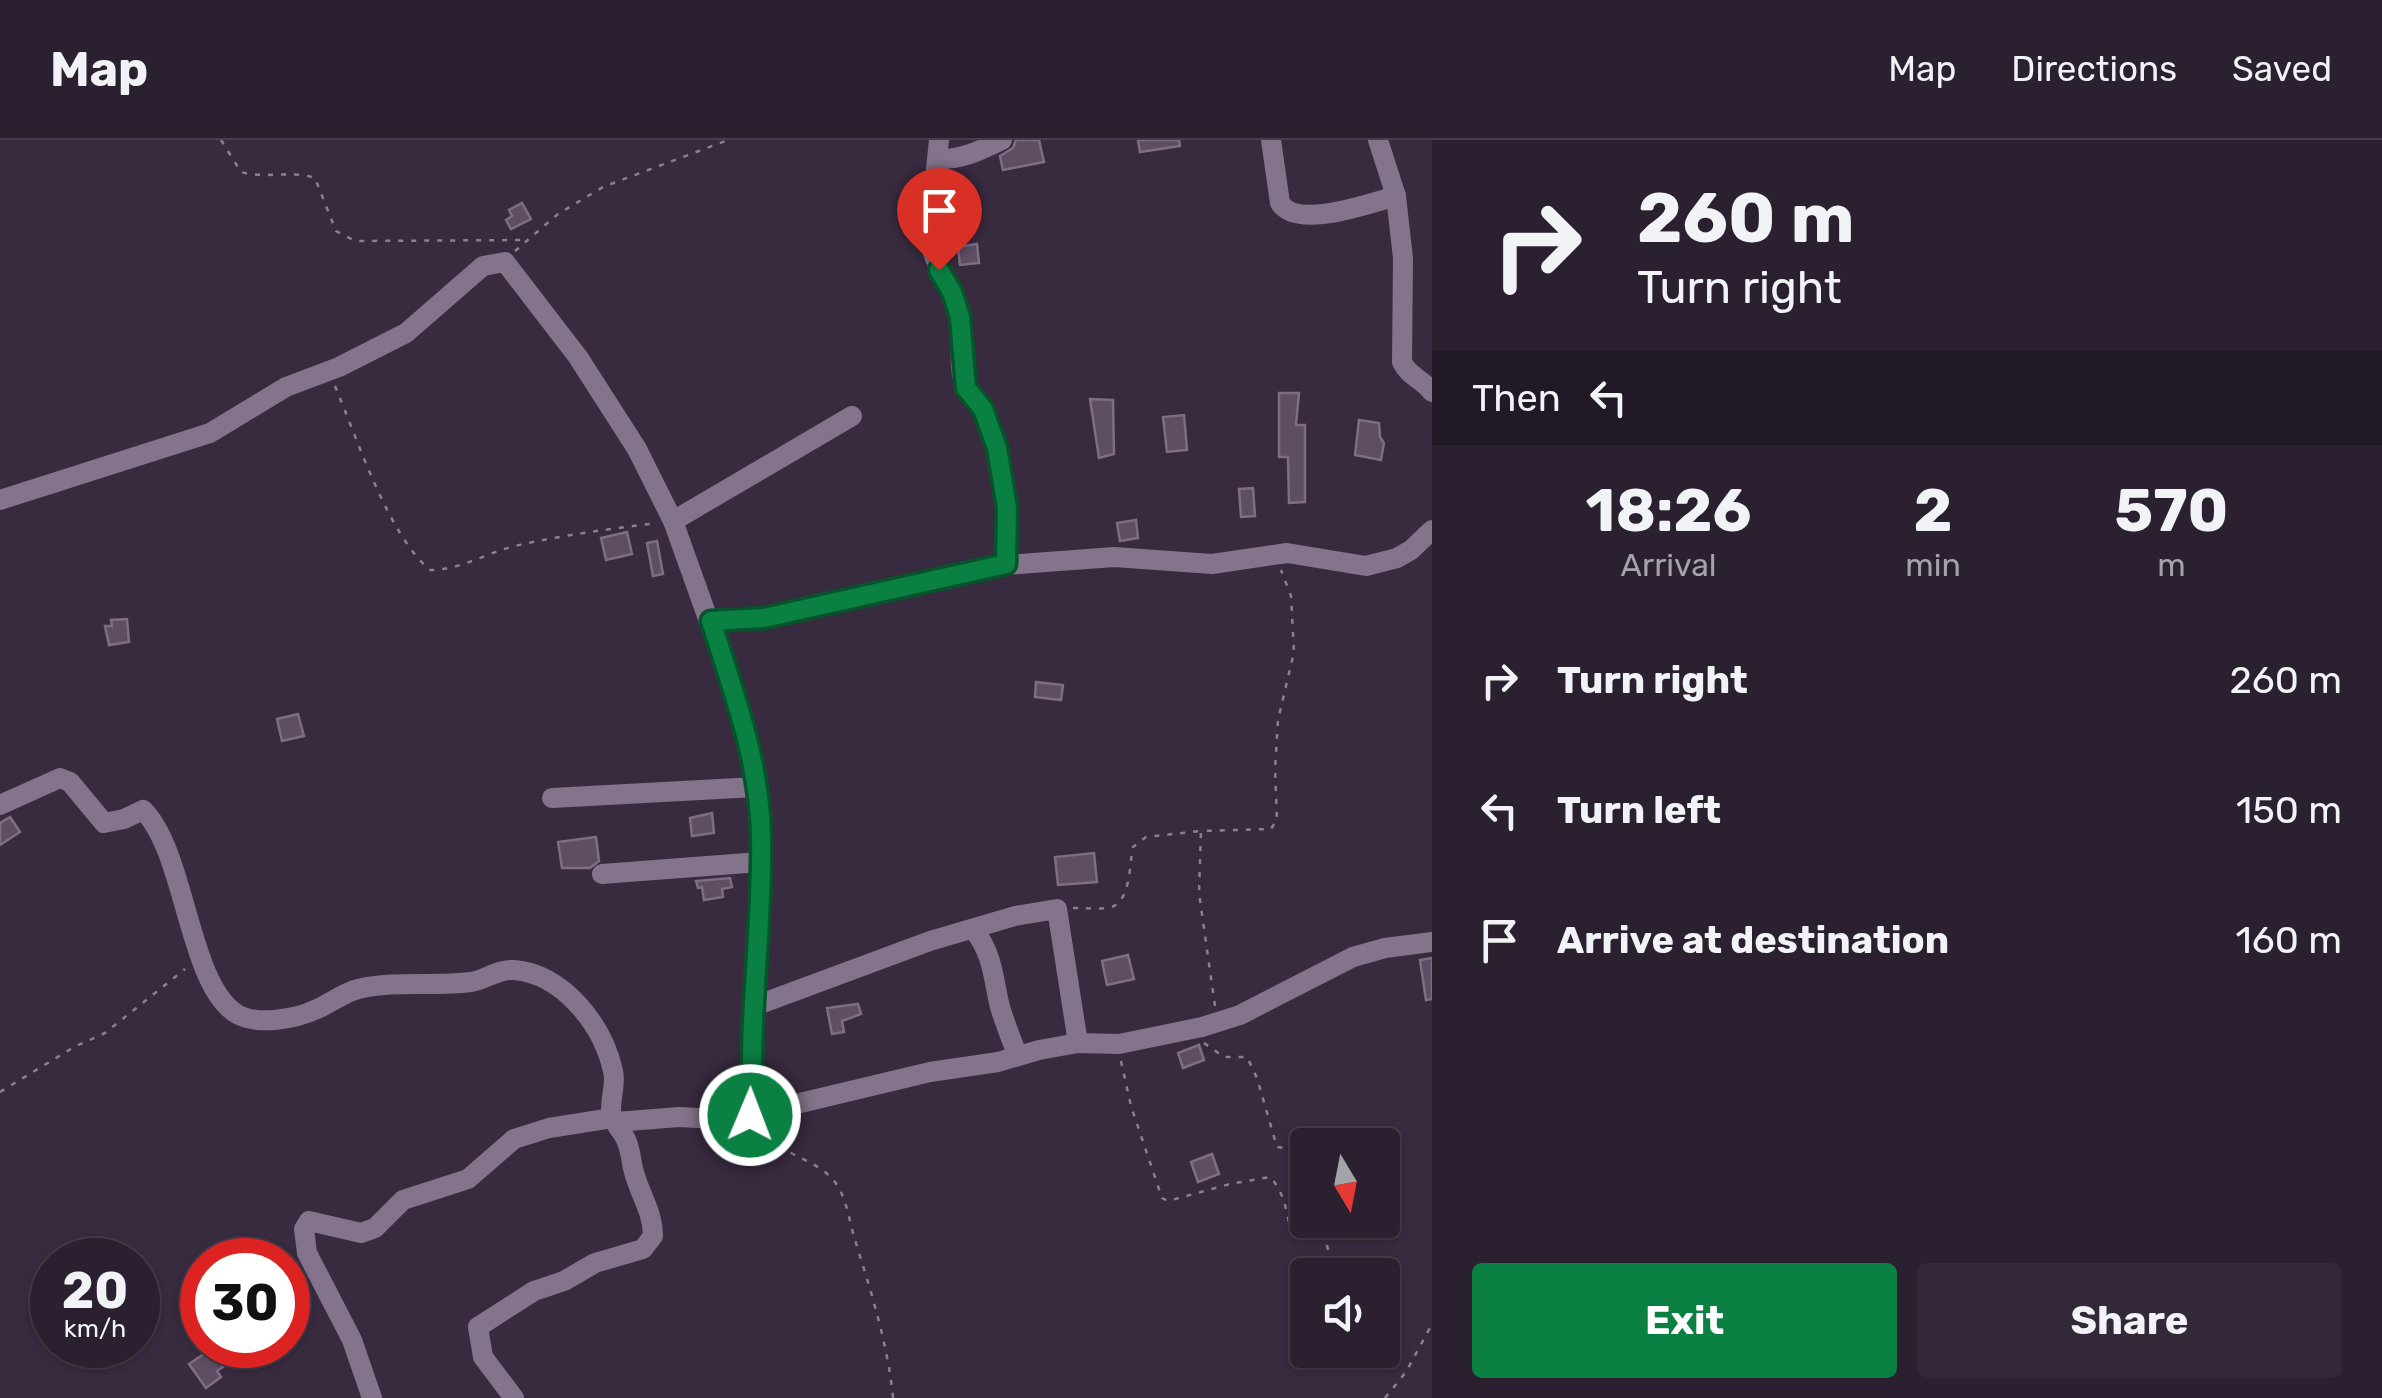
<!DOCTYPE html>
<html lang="en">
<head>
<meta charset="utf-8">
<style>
	body { margin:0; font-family:Rubik,sans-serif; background:#322837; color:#f1f3f6; height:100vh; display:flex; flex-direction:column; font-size:38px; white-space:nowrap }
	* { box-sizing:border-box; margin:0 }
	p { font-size:32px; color:#a5a3aa }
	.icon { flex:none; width:55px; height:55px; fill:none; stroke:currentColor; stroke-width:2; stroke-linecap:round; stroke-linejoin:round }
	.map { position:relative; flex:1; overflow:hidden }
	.details { display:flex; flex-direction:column; background:#2a202f; width:950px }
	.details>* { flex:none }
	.guide { background:#2a202f; color:#f1f3f6; overflow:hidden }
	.needle { width:65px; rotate:170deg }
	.buttons { position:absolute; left:1290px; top:988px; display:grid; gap:20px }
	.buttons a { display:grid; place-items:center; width:110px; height:110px; border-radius:10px; background:#2a202f; box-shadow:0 2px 8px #0004,0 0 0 2px #463e4b; font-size:50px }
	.speed { position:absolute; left:30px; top:1098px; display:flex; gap:20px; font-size:50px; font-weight:700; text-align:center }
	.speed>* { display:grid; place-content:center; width:130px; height:130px; border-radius:50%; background:#2a202f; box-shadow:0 2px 8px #0004,0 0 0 2px #463e4b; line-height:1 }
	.speed small { font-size:25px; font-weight:400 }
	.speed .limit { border:15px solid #d22; background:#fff; color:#111 }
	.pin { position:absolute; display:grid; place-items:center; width:85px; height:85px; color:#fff; margin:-102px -42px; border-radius:50% 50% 50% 0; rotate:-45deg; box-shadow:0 0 10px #0007 }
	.pin .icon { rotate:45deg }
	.me { position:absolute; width:110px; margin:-55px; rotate:1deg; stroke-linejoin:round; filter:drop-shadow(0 0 8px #0008) }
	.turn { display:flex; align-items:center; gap:35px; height:210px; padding:0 40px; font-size:45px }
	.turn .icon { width:130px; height:130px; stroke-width:2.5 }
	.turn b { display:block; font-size:70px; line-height:85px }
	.then { display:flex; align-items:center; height:95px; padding:0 40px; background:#0003; gap:20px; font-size:38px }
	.eta { display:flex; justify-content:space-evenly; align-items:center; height:170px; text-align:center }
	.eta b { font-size:60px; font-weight:700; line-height:70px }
	.cta { display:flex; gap:20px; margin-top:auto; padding:20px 40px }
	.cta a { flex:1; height:115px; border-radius:10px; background:#0b8043; color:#fff; font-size:40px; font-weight:700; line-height:115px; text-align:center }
	.cta a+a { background:#322837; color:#f1f3f6 }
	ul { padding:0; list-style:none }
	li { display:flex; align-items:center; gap:30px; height:130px; padding:0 40px }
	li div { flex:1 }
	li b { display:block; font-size:38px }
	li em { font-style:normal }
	header { display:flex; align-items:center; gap:60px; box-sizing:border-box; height:140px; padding:0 50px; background:#2a202f; border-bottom:2px solid #463e4b }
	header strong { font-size:48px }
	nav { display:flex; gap:55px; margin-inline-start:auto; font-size:35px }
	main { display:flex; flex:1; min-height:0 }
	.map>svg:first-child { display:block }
	.building { fill:#5d4e64; stroke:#7d6d85; stroke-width:2.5 }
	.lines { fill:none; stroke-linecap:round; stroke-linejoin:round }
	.path { stroke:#8b8091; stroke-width:2.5; stroke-dasharray:5 8; stroke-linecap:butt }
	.minor { stroke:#83738b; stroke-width:20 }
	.route-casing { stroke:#07532c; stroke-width:25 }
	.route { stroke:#0b8043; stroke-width:18 }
</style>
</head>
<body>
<header>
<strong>Map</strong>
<nav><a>Map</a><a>Directions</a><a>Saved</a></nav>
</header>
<main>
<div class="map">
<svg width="1432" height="1258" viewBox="0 0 1432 1258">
	<rect width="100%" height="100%" fill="#382a3f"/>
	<!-- building -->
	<g class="building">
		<path d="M 1016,0 L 1039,0 L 1044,22 L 1003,30 L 1000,16 L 1013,8 Z"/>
		<path d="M 1138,0 L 1179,0 L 1180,6 L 1140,12 Z"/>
		<path d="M 522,63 L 531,79 L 511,89 L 506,80 L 512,76 L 509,70 Z"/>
		<path d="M 977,104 L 979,123 L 960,125 L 958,107 Z"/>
		<path d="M 1279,253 L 1299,253 L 1296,285 L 1305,285 L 1305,362 L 1289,363 L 1288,317 L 1279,317 Z"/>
		<path d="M 1090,259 L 1113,260 L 1114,314 L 1099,318 Z"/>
		<path d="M 1184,275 L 1187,310 L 1167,312 L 1163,277 Z"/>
		<path d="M 1359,280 L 1379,283 L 1380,297 L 1384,303 L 1381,320 L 1355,315 Z"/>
		<path d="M 1253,348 L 1255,376 L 1241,377 L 1239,349 Z"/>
		<path d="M 1136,380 L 1138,398 L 1120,401 L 1117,383 Z"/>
		<path d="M 627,392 L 632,414 L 606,420 L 601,398 Z"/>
		<path d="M 657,401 L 663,434 L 653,436 L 647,403 Z"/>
		<path d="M 127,479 L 129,502 L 109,505 L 105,486 L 112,486 L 111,480 Z"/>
		<path d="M 1036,542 L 1063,545 L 1061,560 L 1035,557 Z"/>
		<path d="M 298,574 L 304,596 L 282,601 L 277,579 Z"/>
		<path d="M 712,673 L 714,693 L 692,696 L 690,678 Z"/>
		<path d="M 10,677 L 20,692 L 0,705 L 0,683 Z"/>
		<path d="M 596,697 L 599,721 L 590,728 L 562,728 L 558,702 Z"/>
		<path d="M 1094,713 L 1097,742 L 1058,745 L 1055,717 Z"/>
		<path d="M 730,738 L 732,747 L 722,749 L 723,757 L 704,760 L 702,747 L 698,748 L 696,741 Z"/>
		<path d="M 1128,815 L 1134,839 L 1107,845 L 1102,821 Z"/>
		<path d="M 1432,818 L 1432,859 L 1426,860 L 1420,820 Z"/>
		<path d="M 858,864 L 861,874 L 842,881 L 844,892 L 832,894 L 827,868 Z"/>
		<path d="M 1199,905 L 1204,920 L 1183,928 L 1178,913 Z"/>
		<path d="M 1212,1014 L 1219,1034 L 1198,1042 L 1191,1022 Z"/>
		<path d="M 205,1213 L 209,1217 L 214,1214 L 223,1227 L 217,1231 L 221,1237 L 206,1248 L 189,1224 Z"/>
	</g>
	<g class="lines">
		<!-- path -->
		<g class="path">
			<path d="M 221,0 L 241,32 C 265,39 292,30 315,38 L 336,91 L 355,101 L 526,100"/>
			<path d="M 515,111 L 558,74 L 603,47 L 728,0"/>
			<path d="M 335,246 C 357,298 388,395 430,430 C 460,430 486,413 515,406 C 562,395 609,389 657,383"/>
			<path d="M 1073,768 C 1084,768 1095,769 1106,768 C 1131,767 1129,726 1133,707 L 1146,697 L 1200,691"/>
			<path d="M 1215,866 L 1199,753 L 1201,691 L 1271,689 L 1277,679 L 1275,629 L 1278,580 L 1294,512 L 1291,456 L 1281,430"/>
			<path d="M 1204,903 L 1224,917 L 1247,917 L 1257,938 L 1277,1007 L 1290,1009 L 1301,1004 L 1308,1013"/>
			<path d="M 1121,921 L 1131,966 L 1162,1058 L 1168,1061 L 1230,1044 L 1270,1037 C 1286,1053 1287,1078 1293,1100"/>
			<path d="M 0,952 L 74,907 L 105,893 L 185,829"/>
			<path d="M 761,988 C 778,1016 816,1017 835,1042 C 847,1058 849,1081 855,1100 C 871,1151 888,1205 893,1258"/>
			<path d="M 1320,1080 L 1335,1135"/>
			<path d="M 1360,1210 L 1365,1228"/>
			<path d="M 1385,1258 L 1406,1232 L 1432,1184"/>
		</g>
		<!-- minor -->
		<g class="minor">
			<path d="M 939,0 L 929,96 C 933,125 952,146 959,174 C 964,196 957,221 964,243 C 969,257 983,267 989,281 C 1006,328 1007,376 1005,425"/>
			<path d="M 1271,0 L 1280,63 C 1297,90 1370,63 1396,56"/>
			<path d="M 1378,0 L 1396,56 L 1403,118 L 1402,222 C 1409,237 1423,239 1432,252"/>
			<path d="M 938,19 C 962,20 981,10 1002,0"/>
			<path d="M 0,360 L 210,293 L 286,247 L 339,227 L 406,193 L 483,126 L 505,122 L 578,217 L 637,309 L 673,381 L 740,568 L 756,647 L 761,695 L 759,806 L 751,897 L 753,965 L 750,975 L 737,980 L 679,977 L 616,982"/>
			<path d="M 673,381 L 852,276"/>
			<path d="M 711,481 L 764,477 L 1005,425 L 1114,417 L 1212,424 L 1287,413 L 1366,426 L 1397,418 L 1411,410 L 1432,390"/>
			<path d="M 552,658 L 756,647"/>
			<path d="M 0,665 L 60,638 L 70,642 L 104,683 L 124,679 L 143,670 C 186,712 188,845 237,874 C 257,886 296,879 317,869 C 331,863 343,853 358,849 C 396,840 433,847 471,842 C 486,840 497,829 514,830 C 563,834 603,885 613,931 C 617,946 608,962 612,976 C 615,985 624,993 627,1002 C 631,1012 631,1022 634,1032 C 640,1055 653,1072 653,1096 L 643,1109 L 595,1123 L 564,1141 L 534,1151 L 478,1187 L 483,1217 L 514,1258"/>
			<path d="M 602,734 L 760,722"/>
			<path d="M 973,789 C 993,813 993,838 1000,867 C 1005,883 1011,899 1017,914"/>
			<path d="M 755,866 L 930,801 L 1015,776 L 1057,769 L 1078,903"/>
			<path d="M 750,975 L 930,932 L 998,922 L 1039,910 L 1078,903 L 1119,904 L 1202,887 L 1240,875 L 1353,817 L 1385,808 L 1432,802"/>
			<path d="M 372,1258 L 352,1200 L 307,1113 L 304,1089 L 309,1081 L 361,1093 L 375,1088 L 403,1060 L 468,1039 L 514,999 L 549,988 L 612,978"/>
		</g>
	</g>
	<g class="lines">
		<defs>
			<path id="route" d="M 750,975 L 753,965 C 748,876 763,787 761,697 C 760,622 733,551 711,481 L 764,478 L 1006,424 L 1007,368 L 997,308 L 983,269 L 966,248 L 960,177 L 952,152 L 939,130"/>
		</defs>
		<!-- route casing -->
		<use href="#route" class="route-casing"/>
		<!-- route -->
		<use href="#route" class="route"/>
	</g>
</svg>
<div class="buttons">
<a><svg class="needle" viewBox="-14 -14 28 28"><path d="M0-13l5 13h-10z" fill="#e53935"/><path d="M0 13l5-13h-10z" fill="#a5a3aa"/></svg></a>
<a><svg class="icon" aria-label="sound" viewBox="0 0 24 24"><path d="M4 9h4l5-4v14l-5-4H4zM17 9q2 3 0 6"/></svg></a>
</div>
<div class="speed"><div>20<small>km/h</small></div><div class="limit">30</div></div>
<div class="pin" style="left:939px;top:130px;background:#d93025"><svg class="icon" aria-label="arrive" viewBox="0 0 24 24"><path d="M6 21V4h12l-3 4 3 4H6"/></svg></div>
<svg class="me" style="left:750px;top:975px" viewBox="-20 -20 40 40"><circle r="17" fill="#0b8043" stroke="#fff" stroke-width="3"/><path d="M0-11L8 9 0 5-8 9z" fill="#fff"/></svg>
</div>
<section class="details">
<div class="guide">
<div class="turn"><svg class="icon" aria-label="right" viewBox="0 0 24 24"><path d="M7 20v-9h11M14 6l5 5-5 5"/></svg><div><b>260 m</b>Turn right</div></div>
<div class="then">Then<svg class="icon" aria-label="left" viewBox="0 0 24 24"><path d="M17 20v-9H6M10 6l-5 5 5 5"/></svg></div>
</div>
<div class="eta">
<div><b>18:26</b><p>Arrival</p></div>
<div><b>2</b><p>min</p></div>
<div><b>570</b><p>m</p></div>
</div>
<ul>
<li><svg class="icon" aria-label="right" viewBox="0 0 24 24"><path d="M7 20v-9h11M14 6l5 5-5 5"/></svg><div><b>Turn right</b></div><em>260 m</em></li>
<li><svg class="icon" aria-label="left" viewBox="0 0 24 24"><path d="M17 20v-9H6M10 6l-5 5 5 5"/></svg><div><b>Turn left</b></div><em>150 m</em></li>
<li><svg class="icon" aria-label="arrive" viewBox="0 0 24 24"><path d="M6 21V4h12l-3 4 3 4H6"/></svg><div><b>Arrive at destination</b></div><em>160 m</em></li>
</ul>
<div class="cta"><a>Exit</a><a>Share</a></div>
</section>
</main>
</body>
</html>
